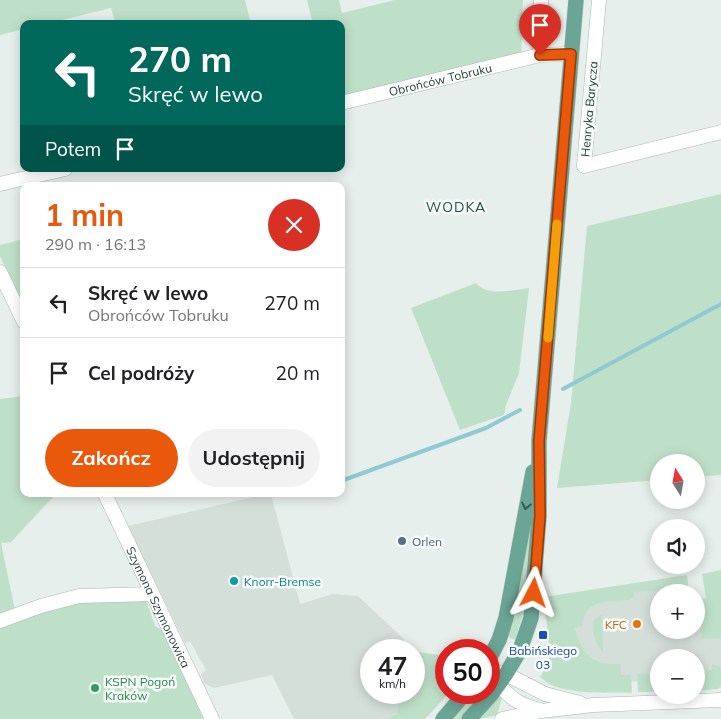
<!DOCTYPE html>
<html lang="pl">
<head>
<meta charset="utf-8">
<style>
	body { margin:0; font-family:Mulish,sans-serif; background:#f2f2f2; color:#202124; height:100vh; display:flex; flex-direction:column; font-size:19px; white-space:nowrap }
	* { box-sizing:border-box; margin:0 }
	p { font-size:16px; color:#757577 }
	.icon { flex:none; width:28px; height:28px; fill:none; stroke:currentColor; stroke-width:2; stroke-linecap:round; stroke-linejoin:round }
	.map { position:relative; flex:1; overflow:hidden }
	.details { position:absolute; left:20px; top:182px; width:325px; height:315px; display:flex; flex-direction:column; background:#fff; border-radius:10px; box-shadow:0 2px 12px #0003 }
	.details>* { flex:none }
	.top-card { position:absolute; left:20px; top:20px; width:325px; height:152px; border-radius:10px; box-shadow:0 2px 12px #0003; background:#00695c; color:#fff; overflow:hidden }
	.needle { width:32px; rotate:349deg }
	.tools { position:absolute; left:650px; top:454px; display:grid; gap:10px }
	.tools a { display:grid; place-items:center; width:55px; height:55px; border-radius:50%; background:#fff; box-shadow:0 2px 12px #0003; font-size:25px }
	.speed { position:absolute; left:360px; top:639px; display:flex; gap:10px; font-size:25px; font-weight:700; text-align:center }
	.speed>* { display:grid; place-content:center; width:65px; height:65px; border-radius:50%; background:#fff; box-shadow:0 2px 12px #0003; line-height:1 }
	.speed small { font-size:12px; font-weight:400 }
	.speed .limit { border:8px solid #d22; background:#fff; color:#111 }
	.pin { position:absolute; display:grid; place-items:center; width:42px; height:42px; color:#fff; margin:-51px -21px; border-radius:50% 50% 50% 0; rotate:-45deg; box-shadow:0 0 5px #0007 }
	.pin .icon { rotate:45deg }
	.me { position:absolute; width:55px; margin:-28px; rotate:4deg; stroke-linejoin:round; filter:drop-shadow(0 0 4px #0008) }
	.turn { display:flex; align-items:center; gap:18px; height:105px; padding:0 25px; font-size:22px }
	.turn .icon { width:65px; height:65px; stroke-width:2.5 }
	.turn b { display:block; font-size:35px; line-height:42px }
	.then { display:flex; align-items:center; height:48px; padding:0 25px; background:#0003; gap:10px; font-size:19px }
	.round { display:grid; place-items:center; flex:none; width:52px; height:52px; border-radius:26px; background:#f2f2f2 }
	.summary { display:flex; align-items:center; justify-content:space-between; height:85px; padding:0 25px }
	h1 { font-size:30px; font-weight:700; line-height:38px; color:#ea580c }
	.primary-button { display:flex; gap:10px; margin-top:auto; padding:10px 25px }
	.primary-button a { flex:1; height:58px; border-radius:30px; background:#ea580c; color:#fff; font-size:20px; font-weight:700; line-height:58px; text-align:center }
	.primary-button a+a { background:#f2f2f2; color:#202124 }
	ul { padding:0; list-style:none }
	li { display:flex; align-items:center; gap:15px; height:70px; padding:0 25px; border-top:1px solid #e0e0e0 }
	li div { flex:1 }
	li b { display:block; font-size:19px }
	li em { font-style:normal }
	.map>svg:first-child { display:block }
	.built { fill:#d4dfda }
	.green { fill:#bfe0c8 }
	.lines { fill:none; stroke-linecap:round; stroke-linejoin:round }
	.stream { stroke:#8ec9d4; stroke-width:4 }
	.minor-casing { stroke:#a8b8b2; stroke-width:15 }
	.major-casing { stroke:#c2cac8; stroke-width:16 }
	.minor { stroke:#fff; stroke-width:14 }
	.major { stroke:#6aa596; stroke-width:15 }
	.oneway { stroke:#365b51 }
	.route-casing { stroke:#983908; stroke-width:12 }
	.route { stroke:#ea580c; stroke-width:9 }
	.slow { stroke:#f59e0b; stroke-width:9 }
	.service-dot { fill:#5c6f8a; stroke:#f7fbf9; stroke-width:2 }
	.culture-dot { fill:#0f9aa8; stroke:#f7fbf9; stroke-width:2 }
	.food-dot { fill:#e8710a; stroke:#f7fbf9; stroke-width:2 }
	.transit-dot { fill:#1a4fb4; stroke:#f7fbf9; stroke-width:2 }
	.leisure-dot { fill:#2e9e5b; stroke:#f7fbf9; stroke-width:2 }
	.labels { text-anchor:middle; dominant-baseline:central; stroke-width:5; stroke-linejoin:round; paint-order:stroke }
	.street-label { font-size:12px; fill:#24423a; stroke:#f7fbf9 }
	.service-label { font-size:12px; fill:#4e5e75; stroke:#f7fbf9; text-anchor:start }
	.culture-label { font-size:12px; fill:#0d838f; stroke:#f7fbf9; text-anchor:start }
	.food-label { font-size:12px; fill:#c56008; stroke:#f7fbf9; text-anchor:end }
	.transit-label { font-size:12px; fill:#164399; stroke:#f7fbf9 }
	.leisure-label { font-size:12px; fill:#27864d; stroke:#f7fbf9; text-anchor:start }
	.neighbourhood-label { font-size:14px; letter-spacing:1px; fill:#1f5548; stroke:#f7fbf9 }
</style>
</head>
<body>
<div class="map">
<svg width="721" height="719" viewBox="0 0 721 719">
	<rect width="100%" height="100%" fill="#e6efeb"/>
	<!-- built -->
	<g class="built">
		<path d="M 267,494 L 271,494 L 300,604 L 333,594 L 358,596 L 404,639 L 403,650 L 371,650 L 371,692 L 399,693 L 397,714 L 386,719 L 294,719 L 272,675 L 214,688 L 205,684 L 201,675 L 206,670 L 190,641 L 185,643 L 128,526 Z"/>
		<path d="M 674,586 L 677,592 L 659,592 L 659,630 L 696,630 L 696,618 L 721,626 L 721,679 L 696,680 L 696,658 L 659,658 L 659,681 L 594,683 L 564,651 L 580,599 Z"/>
	</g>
	<!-- green -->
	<g class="green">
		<path d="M 0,0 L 245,0 L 251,24 L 116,24 L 111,8 L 46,24 L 24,24 L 24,29 L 0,35 Z"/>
		<path d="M 307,0 L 339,0 L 342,13 L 395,0 L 523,0 L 521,57 L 341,99 L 341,24 L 313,24 Z"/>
		<path d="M 721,194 L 721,475 L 696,477 L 696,462 L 659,462 L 659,480 L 557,488 L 571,403 L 587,226 Z"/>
		<path d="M 24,239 L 24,307 L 0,256 L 0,245 Z"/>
		<path d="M 476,283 C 487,297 513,290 529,288 L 519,373 L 506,405 L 504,415 L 460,430 L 411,308 Z"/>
		<path d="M 24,396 L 24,494 L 56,494 L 11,542 L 1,543 L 15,610 L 0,615 L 0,399 Z"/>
		<path d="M 532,516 L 527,599 L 515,640 L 506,636 Z"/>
		<path d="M 721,570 L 721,638 L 702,639 L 701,623 L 696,623 L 696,600 L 706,598 L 702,574 Z"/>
		<path d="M 687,575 L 689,592 L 674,592 L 673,590 L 634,592 L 634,597 L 630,600 C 608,602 585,598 582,626 L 575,628 C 582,656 592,665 621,664 L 621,675 L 631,674 L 632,693 C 606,692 574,695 549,684 C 545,682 544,679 540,677 L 547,666 L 550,653 L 544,597 Z"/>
		<path d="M 146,600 L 155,626 L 164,631 L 178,658 L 203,719 L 0,719 L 0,625 L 76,601 Z"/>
		<path d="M 602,614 L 602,615 L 603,653 C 596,646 591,630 594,620 Z"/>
		<path d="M 419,652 L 446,656 L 446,692 L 449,693 L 425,719 L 386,719 L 397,714 L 399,693 L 414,692 L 414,657 Z"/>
		<path d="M 712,664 L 721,667 L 721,687 L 717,689 L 696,691 L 696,671 L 712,670 Z"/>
		<path d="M 659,673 L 659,692 L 638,692 L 637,674 Z"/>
		<path d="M 475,693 L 487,693 L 463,719 L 452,719 Z"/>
		<path d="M 499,695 L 502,698 L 497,715 L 480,719 L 480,717 Z"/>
	</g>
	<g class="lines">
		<!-- stream -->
		<g class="stream">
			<path d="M 563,389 L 721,304"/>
			<path d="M 341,481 L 486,428 L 520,410"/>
		</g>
		<defs>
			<g id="minor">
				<path d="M 599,0 L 584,166 L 721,132"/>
				<path d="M 540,55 L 541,0"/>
				<path id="s1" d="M 341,103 L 540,55 L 571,54"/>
				<path d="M 0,184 L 65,169"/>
				<path d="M 0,272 L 24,322"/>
				<path id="s2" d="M 105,494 L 212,719"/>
				<path d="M 0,621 L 41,606 L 79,596 L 152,594"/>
				<path d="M 489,671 L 506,674 L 545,694 L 580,703"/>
				<path d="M 491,677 C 510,696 513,703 540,710"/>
				<path d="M 502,719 L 541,711 L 593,705 L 721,700"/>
			</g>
			<g id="major">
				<path d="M 489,659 L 499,640 L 506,618 L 533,472"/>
				<path d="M 443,719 L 466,692"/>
				<path d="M 469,719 L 491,695 L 506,674 L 520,650 L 531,618 L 539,516 L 539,441 L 576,0"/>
			</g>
		</defs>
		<!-- minor casing -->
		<use href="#minor" class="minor-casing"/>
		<!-- major casing -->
		<use href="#major" class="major-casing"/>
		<!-- minor -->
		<use href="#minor" class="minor"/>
		<!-- major -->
		<use href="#major" class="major"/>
	</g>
	<!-- one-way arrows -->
	<defs><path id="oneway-chevron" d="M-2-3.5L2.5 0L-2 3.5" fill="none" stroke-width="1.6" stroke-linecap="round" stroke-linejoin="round" transform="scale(1.25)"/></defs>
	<use class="oneway" href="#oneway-chevron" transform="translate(526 506) rotate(102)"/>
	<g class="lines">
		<defs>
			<path id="route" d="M 534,593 L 540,516 L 539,441 L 571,54 L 540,55"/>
		</defs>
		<!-- route casing -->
		<use href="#route" class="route-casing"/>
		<!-- route -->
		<use href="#route" class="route"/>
		<!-- slow -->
		<path class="slow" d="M 548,338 L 557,224"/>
	</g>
	<!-- markers -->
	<circle class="service-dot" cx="402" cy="541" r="5"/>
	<circle class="culture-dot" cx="234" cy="581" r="5"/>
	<circle class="food-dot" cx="637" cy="624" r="5"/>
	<rect class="transit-dot" x="538" y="630" width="10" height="10" rx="2.5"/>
	<circle class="leisure-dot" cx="95" cy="688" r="5"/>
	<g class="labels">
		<!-- street labels -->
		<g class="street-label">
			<text stroke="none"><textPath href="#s1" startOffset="102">Obrońców Tobruku</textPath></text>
			<text transform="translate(589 109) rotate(-85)">Henryka Barycza</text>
			<text stroke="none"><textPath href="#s2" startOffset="125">Szymona Szymonowica</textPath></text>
		</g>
		<!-- service labels -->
		<g class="service-label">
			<text x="412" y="541">Orlen</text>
		</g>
		<!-- culture labels -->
		<g class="culture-label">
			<text x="244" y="581">Knorr-Bremse</text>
		</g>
		<!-- food labels -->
		<g class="food-label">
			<text x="627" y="624">KFC</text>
		</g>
		<!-- transit labels -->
		<g class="transit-label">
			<text x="543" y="650">Babińskiego<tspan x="543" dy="14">03</tspan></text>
		</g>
		<!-- leisure labels -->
		<g class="leisure-label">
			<text x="105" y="681">KSPN Pogoń<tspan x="105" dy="14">Kraków</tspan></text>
		</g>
		<!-- neighbourhood labels -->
		<g class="neighbourhood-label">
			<text x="456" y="207">WODKA</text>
		</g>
	</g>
</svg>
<div class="tools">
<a><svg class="needle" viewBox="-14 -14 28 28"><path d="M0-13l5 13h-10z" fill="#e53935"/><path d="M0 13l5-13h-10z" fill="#757577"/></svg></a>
<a><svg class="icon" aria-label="sound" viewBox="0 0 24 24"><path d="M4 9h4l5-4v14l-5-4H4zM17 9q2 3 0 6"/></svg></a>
<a>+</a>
<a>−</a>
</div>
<div class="speed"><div>47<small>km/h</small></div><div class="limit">50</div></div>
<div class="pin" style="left:540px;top:55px;background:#d93025"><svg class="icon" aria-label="arrive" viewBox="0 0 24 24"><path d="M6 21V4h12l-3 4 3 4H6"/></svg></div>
<svg class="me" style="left:534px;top:593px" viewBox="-20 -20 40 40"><path d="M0-17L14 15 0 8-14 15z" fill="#ea580c" stroke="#fff" stroke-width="4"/></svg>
<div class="top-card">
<div class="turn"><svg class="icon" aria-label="left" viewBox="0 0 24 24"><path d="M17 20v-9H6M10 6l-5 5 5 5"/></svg><div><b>270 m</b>Skręć w lewo</div></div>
<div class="then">Potem<svg class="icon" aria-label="arrive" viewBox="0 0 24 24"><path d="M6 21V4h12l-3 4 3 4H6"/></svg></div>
</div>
<section class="details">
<div class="summary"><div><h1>1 min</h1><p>290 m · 16:13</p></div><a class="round" style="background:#d93025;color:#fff"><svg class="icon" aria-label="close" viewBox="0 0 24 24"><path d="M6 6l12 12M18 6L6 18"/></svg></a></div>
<ul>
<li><svg class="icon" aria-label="left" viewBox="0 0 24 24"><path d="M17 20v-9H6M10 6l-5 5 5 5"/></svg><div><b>Skręć w lewo</b><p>Obrońców Tobruku</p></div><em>270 m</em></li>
<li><svg class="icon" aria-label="arrive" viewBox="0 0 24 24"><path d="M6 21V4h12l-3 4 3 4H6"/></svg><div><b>Cel podróży</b></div><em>20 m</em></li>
</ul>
<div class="primary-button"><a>Zakończ</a><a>Udostępnij</a></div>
</section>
</div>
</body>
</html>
